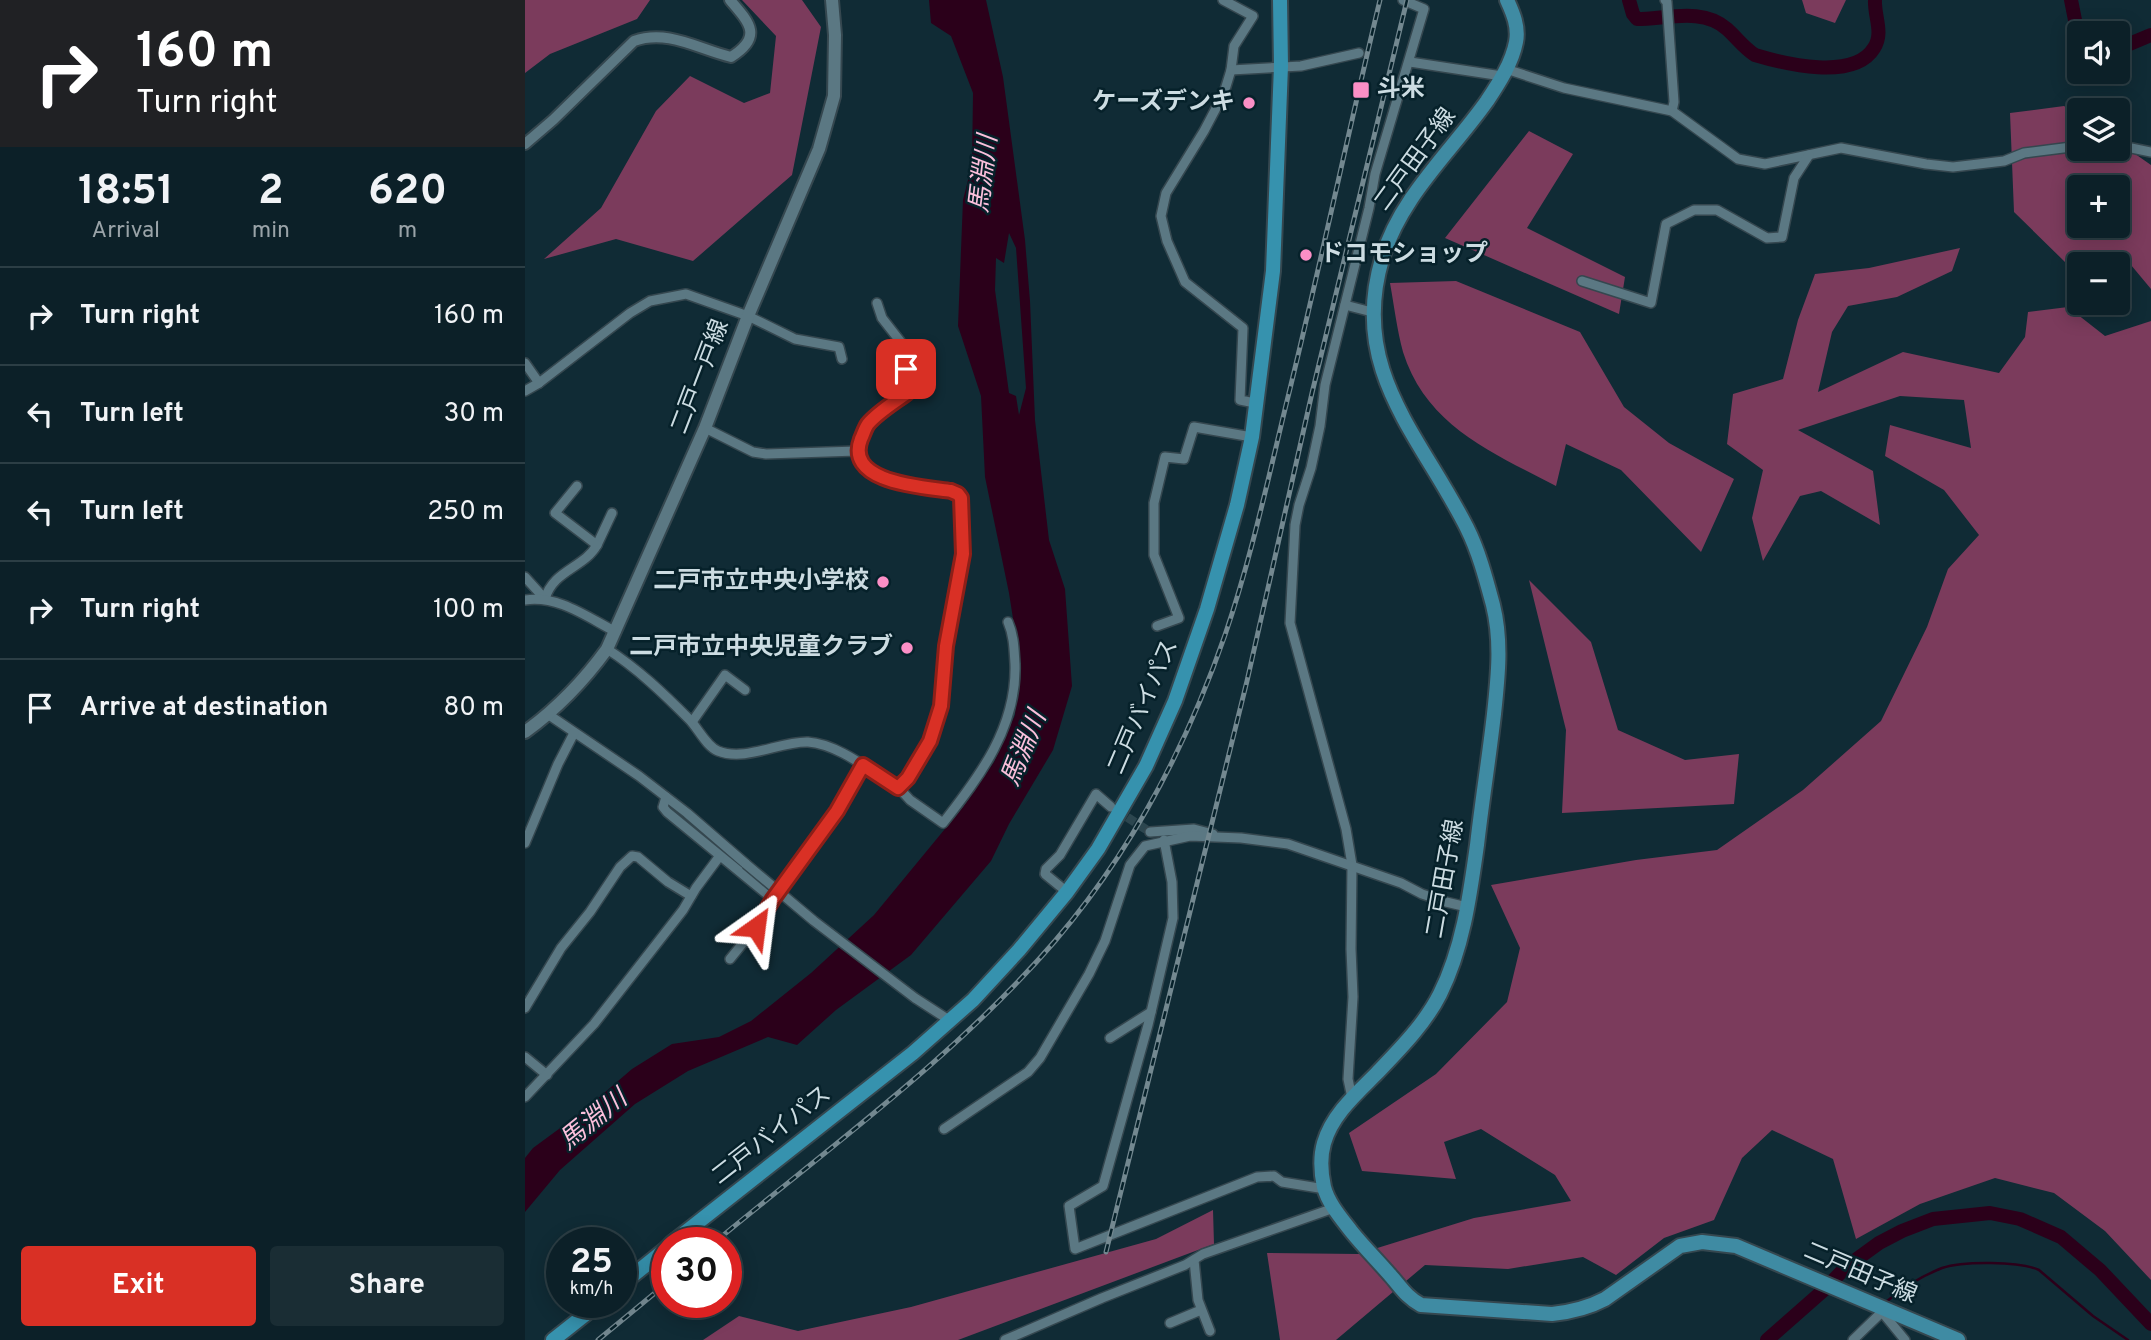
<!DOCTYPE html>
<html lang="en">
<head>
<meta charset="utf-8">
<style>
	body { margin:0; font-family:Overpass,"Noto Sans JP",sans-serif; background:#1a2d34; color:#f1f3f6; height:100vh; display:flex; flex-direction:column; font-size:26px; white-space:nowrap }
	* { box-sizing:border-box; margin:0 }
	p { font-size:23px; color:#9aa3a8 }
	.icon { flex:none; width:38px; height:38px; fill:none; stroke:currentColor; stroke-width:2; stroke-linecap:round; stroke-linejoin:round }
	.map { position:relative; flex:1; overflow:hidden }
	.side { display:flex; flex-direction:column; background:#0c2028; width:525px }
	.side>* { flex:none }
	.hud { background:#202124; color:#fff; overflow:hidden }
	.buttons { position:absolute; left:1542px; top:21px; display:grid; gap:14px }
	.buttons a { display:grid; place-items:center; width:63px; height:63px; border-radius:7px; background:#0c2028; box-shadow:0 4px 18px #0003,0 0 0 2px #2c3e45; font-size:35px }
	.speed { position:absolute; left:21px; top:1227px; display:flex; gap:14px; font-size:35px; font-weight:700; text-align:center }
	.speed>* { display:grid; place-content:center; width:91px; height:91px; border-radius:50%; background:#0c2028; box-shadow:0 4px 18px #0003,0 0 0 2px #2c3e45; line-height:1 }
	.speed small { font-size:18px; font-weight:400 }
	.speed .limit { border:10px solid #d22; background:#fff; color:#111 }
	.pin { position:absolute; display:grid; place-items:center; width:60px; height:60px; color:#fff; margin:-30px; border-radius:14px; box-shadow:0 4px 10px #0006 }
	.me { position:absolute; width:77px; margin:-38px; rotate:31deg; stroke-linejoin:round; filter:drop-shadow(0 0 5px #0008) }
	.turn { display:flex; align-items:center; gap:24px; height:147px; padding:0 21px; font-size:32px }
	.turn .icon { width:91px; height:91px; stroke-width:2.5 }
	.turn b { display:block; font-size:49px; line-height:60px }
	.eta { display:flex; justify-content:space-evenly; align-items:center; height:119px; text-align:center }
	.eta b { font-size:42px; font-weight:700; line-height:49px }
	.primary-button { display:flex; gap:14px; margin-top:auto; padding:14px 21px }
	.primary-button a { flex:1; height:80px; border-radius:7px; background:#d93025; color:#fff; font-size:28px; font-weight:700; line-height:80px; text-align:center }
	.primary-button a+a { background:#1a2d34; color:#f1f3f6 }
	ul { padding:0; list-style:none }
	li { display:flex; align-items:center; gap:21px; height:98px; padding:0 21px; border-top:2px solid #2c3e45 }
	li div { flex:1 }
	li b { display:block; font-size:26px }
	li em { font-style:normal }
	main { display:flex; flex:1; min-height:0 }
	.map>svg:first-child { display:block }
	.forest { fill:#7b3b5c; fill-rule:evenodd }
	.water { fill:#2b001a; fill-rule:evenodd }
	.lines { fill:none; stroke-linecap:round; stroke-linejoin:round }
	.stream { stroke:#2b001a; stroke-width:2.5 }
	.river { stroke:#2b001a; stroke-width:14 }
	.minor-tunnel { stroke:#2c464f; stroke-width:9; stroke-dasharray:9 4.5; stroke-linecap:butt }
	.minor-casing { stroke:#35474f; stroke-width:12 }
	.tertiary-casing { stroke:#35474f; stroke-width:14 }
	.secondary-casing { stroke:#35474f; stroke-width:16 }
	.primary-casing { stroke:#35474f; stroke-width:18 }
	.trunk-casing { stroke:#35474f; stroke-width:18 }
	.minor { stroke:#5b7883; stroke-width:9 }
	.tertiary { stroke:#5b7883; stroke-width:10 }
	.secondary { stroke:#5b7883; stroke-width:12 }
	.primary { stroke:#3f8ba3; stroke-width:14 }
	.trunk { stroke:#3692ae; stroke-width:14 }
	.rail-casing { stroke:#738890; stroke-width:5 }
	.rail { stroke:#06212a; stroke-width:2.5; stroke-dasharray:8; stroke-linecap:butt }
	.minor-bridge-casing { stroke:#35474f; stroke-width:12; stroke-linecap:butt }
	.minor-bridge { stroke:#5b7883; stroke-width:9 }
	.route-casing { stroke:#8d1f18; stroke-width:18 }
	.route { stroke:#d93025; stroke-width:12 }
	.poi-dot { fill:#fb8fc6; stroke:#06212a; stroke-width:2.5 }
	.labels { text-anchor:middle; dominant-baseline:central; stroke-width:5; stroke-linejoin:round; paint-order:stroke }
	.poi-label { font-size:24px; font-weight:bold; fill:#ccdce2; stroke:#06212a; text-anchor:end }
	.street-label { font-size:24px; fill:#ccdce2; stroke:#06212a }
	.water-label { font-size:26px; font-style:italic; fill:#fbbfdb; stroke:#06212a }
</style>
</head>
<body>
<main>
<section class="side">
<div class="hud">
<div class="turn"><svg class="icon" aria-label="right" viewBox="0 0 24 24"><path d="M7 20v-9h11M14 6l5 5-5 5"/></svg><div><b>160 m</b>Turn right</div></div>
</div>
<div class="eta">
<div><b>18:51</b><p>Arrival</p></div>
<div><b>2</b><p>min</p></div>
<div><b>620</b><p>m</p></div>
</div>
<ul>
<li><svg class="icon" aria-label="right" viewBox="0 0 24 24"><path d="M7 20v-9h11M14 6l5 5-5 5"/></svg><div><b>Turn right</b></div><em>160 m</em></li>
<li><svg class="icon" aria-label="left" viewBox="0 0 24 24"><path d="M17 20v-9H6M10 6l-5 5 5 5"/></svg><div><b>Turn left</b></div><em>30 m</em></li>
<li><svg class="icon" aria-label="left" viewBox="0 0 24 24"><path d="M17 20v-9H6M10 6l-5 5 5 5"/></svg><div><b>Turn left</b></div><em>250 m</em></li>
<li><svg class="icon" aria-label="right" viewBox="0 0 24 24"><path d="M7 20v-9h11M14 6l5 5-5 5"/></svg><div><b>Turn right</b></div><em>100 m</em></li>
<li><svg class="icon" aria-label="arrive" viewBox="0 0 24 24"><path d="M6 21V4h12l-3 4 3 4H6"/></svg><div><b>Arrive at destination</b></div><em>80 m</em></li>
</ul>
<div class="primary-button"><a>Exit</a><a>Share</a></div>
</section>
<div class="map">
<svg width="1626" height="1340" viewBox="0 0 1626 1340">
	<rect width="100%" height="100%" fill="#102b35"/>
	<!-- forest -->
	<g class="forest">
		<path d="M 0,0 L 125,0 L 112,19 L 25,54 L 0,73 Z"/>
		<path d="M 217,0 L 277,0 L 296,27 L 267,175 L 168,261 L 91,239 L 19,259 L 76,208 L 131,111 L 165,76 L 219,103 L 245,93 L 251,36 Z"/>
		<path d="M 1277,0 L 1321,0 L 1310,23 L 1281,13 Z"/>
		<path d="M 1539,106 L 1554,116 L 1554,149 L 1592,149 L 1593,142 L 1626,165 L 1626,289 L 1601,259 L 1541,263 L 1489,212 L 1485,113 ZM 1554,187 L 1592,187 L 1592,226 L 1554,226 Z"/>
		<path d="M 1004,131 L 1048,154 L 1002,228 L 1100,277 L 1094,314 L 920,238 Z"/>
		<path d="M 1435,248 L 1427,271 L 1372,297 L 1323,306 L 1307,332 L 1293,392 L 1378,352 L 1474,373 L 1500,337 L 1503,312 L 1543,307 L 1580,336 L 1626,321 L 1626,1280 L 1580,1231 L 1529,1193 L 1470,1178 L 1395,1204 L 1331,1239 L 1308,1159 L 1247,1130 L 1217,1158 L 1189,1220 L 1139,1238 L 1091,1275 L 1058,1257 L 983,1269 L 900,1265 L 811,1340 L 755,1340 L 742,1253 L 833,1254 L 949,1218 L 1046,1201 L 1030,1175 L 956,1129 L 919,1142 L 931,1179 L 837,1171 L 824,1133 L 911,1074 L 982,1002 L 995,948 L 966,885 L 1111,860 L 1192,850 L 1278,790 L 1356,721 L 1402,627 L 1423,569 L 1454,535 L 1419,490 L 1360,456 L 1365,425 L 1446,448 L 1439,400 L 1375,396 L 1273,430 L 1348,471 L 1355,525 L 1296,491 L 1275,496 L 1238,561 L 1227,518 L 1238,470 L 1202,444 L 1208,394 L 1258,379 L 1273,320 L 1290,274 L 1344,268 Z"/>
		<path d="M 931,281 L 1055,332 L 1099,407 L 1144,443 L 1209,479 L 1176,552 L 1096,470 L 1041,444 L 1031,486 C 968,453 901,426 878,352 C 872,330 869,305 865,283 Z"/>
		<path d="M 1004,580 L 1066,642 L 1093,730 L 1160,760 L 1214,754 L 1209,804 L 1037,813 L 1041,730 Z"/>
		<path d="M 688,1210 L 689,1244 L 433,1340 L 178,1340 L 214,1316 L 273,1331 L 386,1307 L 631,1239 Z"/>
	</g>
	<!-- water -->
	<path class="water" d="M 404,0 L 461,0 L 478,77 L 500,240 L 505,301 L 510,420 L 524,540 L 540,589 L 547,686 L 528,750 L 484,824 L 466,861 L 386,955 L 311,1010 L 272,1045 L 243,1037 L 163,1071 L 110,1104 L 35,1170 L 0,1212 L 0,1158 L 8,1148 L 57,1112 L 107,1069 L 147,1044 L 194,1037 L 226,1021 L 286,973 L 349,915 L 438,807 L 469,762 L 490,715 L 494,657 L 484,593 L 460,477 L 456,396 L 433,326 L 438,200 L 447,164 L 448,93 L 426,36 L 406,23 ZM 484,233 L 491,248 L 501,388 L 494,415 L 491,396 L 484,393 L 470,290 L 471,258 L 479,263 Z"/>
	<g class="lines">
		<!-- stream -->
		<g class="stream">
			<path d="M 1361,1302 C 1377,1288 1397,1276 1417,1268 C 1438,1261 1494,1261 1514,1270 L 1568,1316 L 1603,1340"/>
			<path d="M 1331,1331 L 1351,1312"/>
		</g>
		<!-- river -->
		<g class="river">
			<path d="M 1104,0 L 1108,14 L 1112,19 C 1141,19 1178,7 1202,29 C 1212,38 1219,48 1230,55 C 1260,64 1329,81 1349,48 C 1359,33 1349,16 1350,0"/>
			<path d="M 1546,0 L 1551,25 L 1559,33"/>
			<path d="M 1592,45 L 1602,45 L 1626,35"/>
			<path d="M 1242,1340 L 1300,1289 L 1321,1267 L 1354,1243 L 1377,1231 L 1408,1219 L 1465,1213 L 1495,1219 L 1536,1237 L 1575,1270 L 1626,1324"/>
		</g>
		<!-- minor-tunnel -->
		<path class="minor-tunnel" d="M 591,810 L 625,832"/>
		<defs>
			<g id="minor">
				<path d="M 698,0 L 728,16 L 709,46 L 706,70 L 699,93 L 679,131 L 641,193 L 636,216 L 642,241 L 660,282 L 718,328 L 715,400 L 730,403"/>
				<path d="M 1140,0 L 1142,2 L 1149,102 L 1147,111"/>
				<path d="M 885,62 L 977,76"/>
				<path d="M 981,69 L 1039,88 L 1147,111 L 1213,159 L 1240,164 L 1316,148 L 1401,164 L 1428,167 L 1479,161 L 1499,153 L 1554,146"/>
				<path d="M 706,70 L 776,66 L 834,53"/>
				<path d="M 1592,145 L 1626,152"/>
				<path d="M 1057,281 L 1126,303 L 1141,224 L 1169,210 L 1192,210 L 1242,238 L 1257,237 L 1269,178 L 1284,155"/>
				<path d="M 820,305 L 847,312"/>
				<path d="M 0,363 L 14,383"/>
				<path d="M 0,391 L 14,383 L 105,313 L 125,301 L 161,294 L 223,316 L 270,339 L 314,347 L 317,359"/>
				<path d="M 180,428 L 228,452 L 241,454 L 332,451"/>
				<path d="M 72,545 L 87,513"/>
				<path d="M 0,577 L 20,599"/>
				<path d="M 20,599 C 28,570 59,568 72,545 L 30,513 L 52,486"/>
				<path d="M 0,600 C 33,595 62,617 91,632"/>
				<path d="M 632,626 L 654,618 L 629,555 L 629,503 L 640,457 L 659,459 L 669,427 L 727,437"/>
				<path d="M 82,649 C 112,668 139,694 164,719 C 173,728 181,746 193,751 C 221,762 255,741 283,742 C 314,744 348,773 374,788 L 383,778 L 405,741 L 416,706 L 421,646 L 438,554 L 436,498 L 433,494 L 427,491 C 399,487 319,483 336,439 C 338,435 340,428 343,424 C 353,412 370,402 381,393 L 381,369 L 375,341 L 357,318 L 352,303"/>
				<path d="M 24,715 L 114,776 L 162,813 L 221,864"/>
				<path d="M 167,722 L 200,675 L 220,690"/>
				<path d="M 374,788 L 385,800 L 418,823 C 455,776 492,727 490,664 C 489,649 489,636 483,622"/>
				<path d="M 141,797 L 138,807 L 142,812 L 248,899 L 312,811 L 338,765"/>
				<path d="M 625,832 L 669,829 L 688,834"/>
				<path d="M 639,840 L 647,882 L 648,918 L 623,1025 L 578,1186 L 544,1206 L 550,1249 L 732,1177 L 749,1176 L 757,1182 L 800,1189"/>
				<path d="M 0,843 L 33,764 L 49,733"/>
				<path d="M 542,892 L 520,874 L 521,869 L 535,855 L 571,794 L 586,807"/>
				<path d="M 205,959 L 231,927 L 248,899"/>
				<path d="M 390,998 L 424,1020"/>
				<path d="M 0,1008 L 36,948 L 65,912 L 95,867 L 107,856 L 113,857 L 143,882 L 166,896"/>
				<path d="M 585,1038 L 626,1012"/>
				<path d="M 0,1057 L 22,1075"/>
				<path d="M 0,1097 L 69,1024 L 158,910 L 171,888 L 194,857"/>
				<path d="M 827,1098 L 823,1079 L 828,997 L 826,949 L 827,865 L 821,829 L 765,623 L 770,525 L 774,505 L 786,468 L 795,426 L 800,385 L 844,208 L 850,174 L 899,9 L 878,0"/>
				<path d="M 419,1129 L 503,1072 L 515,1058 L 564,974 L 580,941 L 605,865 L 620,846 L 665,836 L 716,838 L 763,844 L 876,883 L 897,894 L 921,902 L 942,907"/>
				<path d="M 669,1260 L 673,1300 L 685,1331"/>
				<path d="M 1357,1312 L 1380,1340"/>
				<path d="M 645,1323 L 676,1310"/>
				<path d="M 480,1340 L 577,1298 L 660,1265 L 678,1254 L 809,1208"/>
				<path d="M 1328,1340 L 1360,1309"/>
			</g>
			<path id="tertiary" d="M 0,144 L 28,120 L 109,41 C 143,29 173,49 206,57 C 238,37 225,23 205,0"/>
			<path id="secondary" d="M 0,732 C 33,708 58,682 82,649 L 180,428 L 223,316 L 294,149 L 309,96 L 310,35 L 307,0"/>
			<path id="primary" d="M 982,0 C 988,13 994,27 991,42 C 987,63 974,83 962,101 C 926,152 875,197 857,259 C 824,371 896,436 942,528 C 954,552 961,579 968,605 C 977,641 973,677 969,714 C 964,758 957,801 952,845 C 945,895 938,948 915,994 C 900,1024 874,1050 851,1074 C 831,1094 807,1115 799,1143 C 795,1157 796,1173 799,1187 C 803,1203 816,1218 826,1231 C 838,1246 852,1260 865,1275 C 875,1286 881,1297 896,1305 L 1027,1314 C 1046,1312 1063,1308 1080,1299 L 1155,1246 L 1177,1242 L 1211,1246 L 1433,1340"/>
			<g id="trunk">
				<path d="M 148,1242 L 388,1053 L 448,1000 L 494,950 L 542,892 L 573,849 L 621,766 L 650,701 L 682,609 L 712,505 L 727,437 L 748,271 L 756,66 L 755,0"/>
				<path d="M 96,1285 L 142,1248"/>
				<path d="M 28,1340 L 76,1302"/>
			</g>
		</defs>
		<!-- minor casing -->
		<use href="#minor" class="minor-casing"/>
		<!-- tertiary casing -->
		<use href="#tertiary" class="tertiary-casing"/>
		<!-- secondary casing -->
		<use href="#secondary" class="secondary-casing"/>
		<!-- primary casing -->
		<use href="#primary" class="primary-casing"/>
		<!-- trunk casing -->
		<use href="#trunk" class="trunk-casing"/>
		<!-- minor -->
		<use href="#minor" class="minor"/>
		<!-- tertiary -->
		<use href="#tertiary" class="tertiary"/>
		<!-- secondary -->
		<use href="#secondary" class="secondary"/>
		<!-- primary -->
		<use href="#primary" class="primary"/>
		<!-- trunk -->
		<use href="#trunk" class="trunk"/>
		<defs>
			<g id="rail">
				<path d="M 190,1242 C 306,1146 431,1056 530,941 C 606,852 662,745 700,635 C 726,559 743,479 762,401 C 795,267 823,133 855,0"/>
				<path d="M 581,1252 L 722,681 L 787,393 L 882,0"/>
				<path d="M 73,1340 L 142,1283"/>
			</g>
		</defs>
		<!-- rail casing -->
		<use href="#rail" class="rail-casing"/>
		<!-- rail -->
		<use href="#rail" class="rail"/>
		<defs>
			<path id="minor-bridge" d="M 221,864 L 289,921 L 390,998"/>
		</defs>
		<!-- minor-bridge casing -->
		<use href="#minor-bridge" class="minor-bridge-casing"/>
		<!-- minor-bridge -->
		<use href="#minor-bridge" class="minor-bridge"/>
	</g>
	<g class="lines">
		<defs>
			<path id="route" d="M 231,927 L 248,899 L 312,811 L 338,765 L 373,788 L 383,778 L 405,741 L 416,706 L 421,646 L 438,554 L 436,498 L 433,494 L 426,491 C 399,487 319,483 336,439 C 338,435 340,428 343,424 C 353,412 370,402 382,393 L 381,369"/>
		</defs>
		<!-- route casing -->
		<use href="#route" class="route-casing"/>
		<!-- route -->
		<use href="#route" class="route"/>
	</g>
	<!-- markers -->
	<g class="poi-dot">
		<rect x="827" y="81" width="18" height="18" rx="3.5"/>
		<circle cx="724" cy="103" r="7"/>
		<circle cx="781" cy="255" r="7"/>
		<circle cx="358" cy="582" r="7"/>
		<circle cx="382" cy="648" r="7"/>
	</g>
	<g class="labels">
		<!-- poi labels -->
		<g class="poi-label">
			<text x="852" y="90" text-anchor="start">斗米</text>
			<text x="710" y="103">ケーズデンキ</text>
			<text x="795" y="255" text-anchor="start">ドコモショップ</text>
			<text x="344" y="582">二戸市立中央小学校</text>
			<text x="368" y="648">二戸市立中央児童クラブ</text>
		</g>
		<!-- street labels -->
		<g class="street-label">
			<text transform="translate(891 160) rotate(-54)">二戸田子線</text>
			<text transform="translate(176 377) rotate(-69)">二戸一戸線</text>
			<text transform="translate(619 707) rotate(-67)">二戸バイパス</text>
			<text transform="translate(921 879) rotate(-80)">二戸田子線</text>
			<text transform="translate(247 1136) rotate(-38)">二戸バイパス</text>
			<text transform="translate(1335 1274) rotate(23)">二戸田子線</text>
		</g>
		<!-- water labels -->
		<g class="water-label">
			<text transform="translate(460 174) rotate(-83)">馬淵川</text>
			<text transform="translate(500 749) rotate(-68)">馬淵川</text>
			<text transform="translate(69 1121) rotate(-39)">馬淵川</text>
		</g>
	</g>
</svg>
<div class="buttons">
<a><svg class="icon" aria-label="sound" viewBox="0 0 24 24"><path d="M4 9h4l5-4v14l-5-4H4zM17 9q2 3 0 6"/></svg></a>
<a><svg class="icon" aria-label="layers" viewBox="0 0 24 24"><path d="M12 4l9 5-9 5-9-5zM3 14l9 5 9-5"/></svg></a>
<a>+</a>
<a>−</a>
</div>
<div class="speed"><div>25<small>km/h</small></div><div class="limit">30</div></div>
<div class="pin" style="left:381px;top:369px;background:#d93025"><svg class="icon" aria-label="arrive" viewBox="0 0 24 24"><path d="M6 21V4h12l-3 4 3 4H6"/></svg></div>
<svg class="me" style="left:231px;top:927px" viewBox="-20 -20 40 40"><path d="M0-17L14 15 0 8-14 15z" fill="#d93025" stroke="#fff" stroke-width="4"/></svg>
</div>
</main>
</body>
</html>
